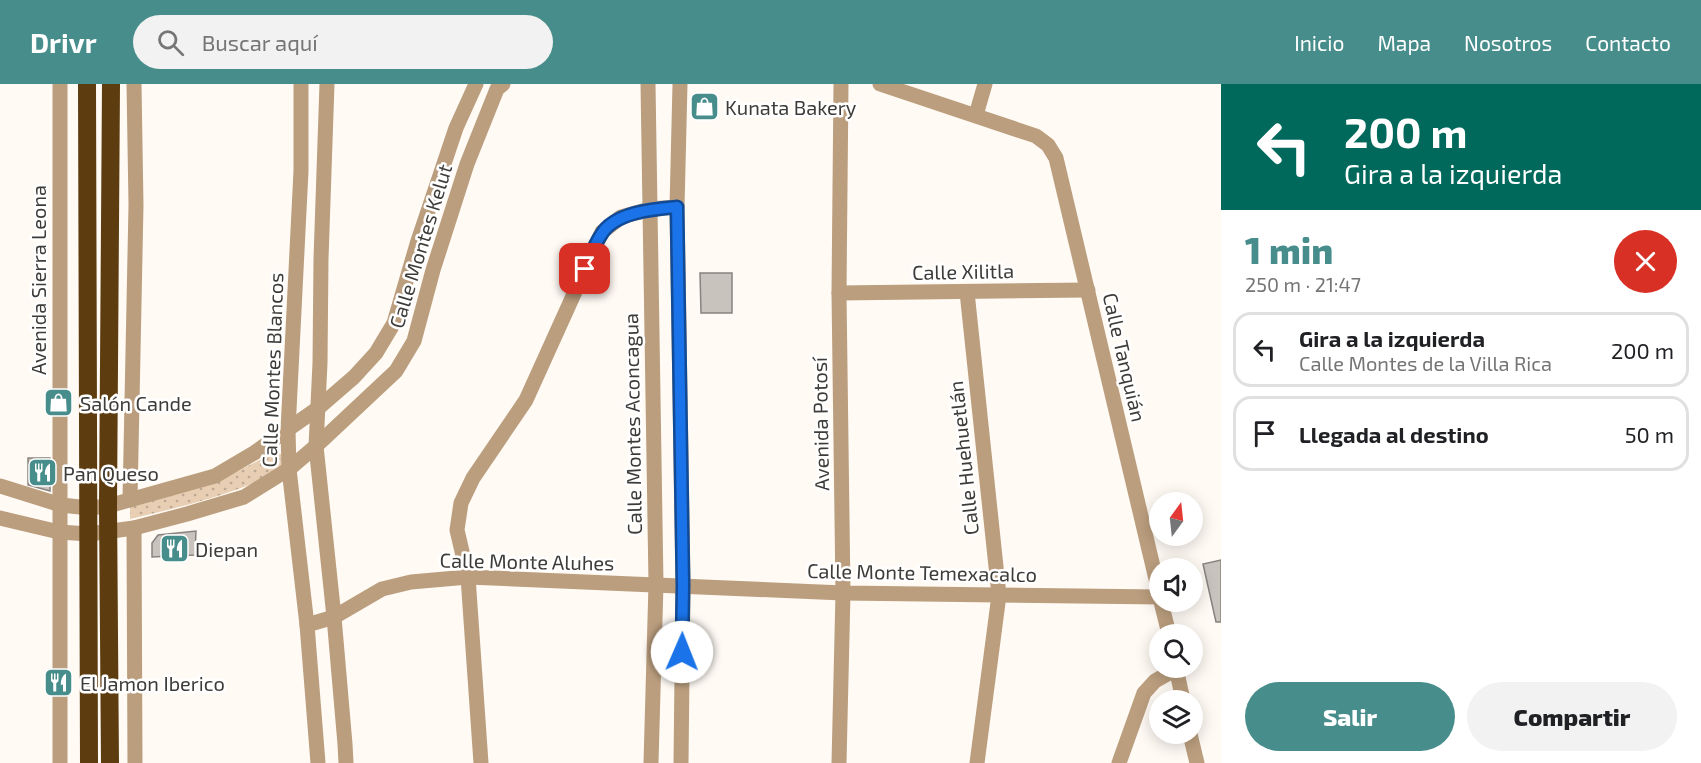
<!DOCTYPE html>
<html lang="es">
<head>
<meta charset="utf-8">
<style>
	body { margin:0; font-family:"Exo 2",sans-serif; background:#f2f2f2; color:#202124; height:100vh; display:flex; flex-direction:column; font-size:22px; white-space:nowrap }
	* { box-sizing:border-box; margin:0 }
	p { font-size:20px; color:#757577 }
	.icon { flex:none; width:33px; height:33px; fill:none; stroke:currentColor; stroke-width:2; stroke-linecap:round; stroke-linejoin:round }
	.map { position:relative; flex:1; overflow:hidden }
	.sheet { display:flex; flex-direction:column; background:#fff; width:480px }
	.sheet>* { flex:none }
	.guide { background:#00695c; color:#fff; overflow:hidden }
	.needle { width:39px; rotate:15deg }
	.buttons { position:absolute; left:1149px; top:408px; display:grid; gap:12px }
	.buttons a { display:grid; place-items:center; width:54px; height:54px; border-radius:50%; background:#fff; box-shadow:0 3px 15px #0003; font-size:30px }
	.pin { position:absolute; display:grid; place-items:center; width:51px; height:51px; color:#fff; margin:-26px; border-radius:12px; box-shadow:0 3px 9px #0006 }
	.me { position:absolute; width:66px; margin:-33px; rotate:1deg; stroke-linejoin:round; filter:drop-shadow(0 0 4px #0008) }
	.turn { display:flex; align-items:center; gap:21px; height:126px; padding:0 24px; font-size:27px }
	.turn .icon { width:78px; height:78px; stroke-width:2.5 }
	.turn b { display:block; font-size:42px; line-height:51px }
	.round { display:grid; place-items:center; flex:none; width:63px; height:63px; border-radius:32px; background:#f2f2f2 }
	.summary { display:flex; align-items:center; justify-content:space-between; height:102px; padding:0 24px }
	h1 { font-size:36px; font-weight:800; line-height:45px; color:#468d8b }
	.button { display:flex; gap:12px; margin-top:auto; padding:12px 24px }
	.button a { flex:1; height:69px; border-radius:36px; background:#468d8b; color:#fff; font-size:24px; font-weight:800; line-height:69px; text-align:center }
	.button a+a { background:#f2f2f2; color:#202124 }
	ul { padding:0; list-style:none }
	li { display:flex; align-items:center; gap:18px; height:75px; margin:0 12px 9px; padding:0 12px; border:3px solid #e0e0e0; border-radius:18px }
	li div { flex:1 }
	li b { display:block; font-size:22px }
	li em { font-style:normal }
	header { display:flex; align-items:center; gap:36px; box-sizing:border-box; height:84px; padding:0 30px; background:#468d8b; color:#fff }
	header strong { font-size:28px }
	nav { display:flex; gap:33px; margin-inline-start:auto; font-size:21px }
	.search { width:420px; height:54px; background:#f2f2f2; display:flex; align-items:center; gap:15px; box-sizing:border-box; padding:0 21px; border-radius:33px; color:#757577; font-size:22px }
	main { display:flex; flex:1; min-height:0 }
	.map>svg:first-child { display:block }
	.garden { fill:url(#garden-dots) }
	.building { fill:#c8c3bd; stroke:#88837e; stroke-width:1.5 }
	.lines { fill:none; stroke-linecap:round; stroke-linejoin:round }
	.street { stroke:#bb9e7e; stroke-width:15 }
	.highway { stroke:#5d3c10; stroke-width:18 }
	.route-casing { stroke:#114b97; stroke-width:15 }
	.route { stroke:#1a73e8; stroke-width:10 }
	.labels { text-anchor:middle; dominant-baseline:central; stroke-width:5; stroke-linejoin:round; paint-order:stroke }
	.poi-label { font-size:20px; fill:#3e3c39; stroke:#fff; text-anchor:start }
	.street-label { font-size:20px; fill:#3e3c39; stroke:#fff }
</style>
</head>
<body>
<header>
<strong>Drivr</strong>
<div class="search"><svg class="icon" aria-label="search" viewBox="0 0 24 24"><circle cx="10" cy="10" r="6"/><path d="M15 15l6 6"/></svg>Buscar aquí</div>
<nav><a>Inicio</a><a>Mapa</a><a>Nosotros</a><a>Contacto</a></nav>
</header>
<main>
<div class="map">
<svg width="1221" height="679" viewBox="0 0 1221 679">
	<defs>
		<pattern id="garden-dots" width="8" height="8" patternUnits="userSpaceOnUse" patternTransform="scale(1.5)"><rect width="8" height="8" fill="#e8cfb4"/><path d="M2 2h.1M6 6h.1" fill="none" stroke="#bda993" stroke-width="1.8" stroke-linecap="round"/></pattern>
	</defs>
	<rect width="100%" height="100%" fill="#fffaf4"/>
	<!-- garden -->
	<path class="garden" d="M 279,369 L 284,372 L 280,387 C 230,412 184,422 130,435 L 130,419 L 221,396 L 267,372 Z"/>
	<!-- building -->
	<g class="building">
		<path d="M 700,189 L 732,189 L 732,229 L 701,229 Z"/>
		<path d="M 28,374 L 50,374 L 50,407 L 28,401 Z"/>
		<path d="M 196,447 L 195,471 L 152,473 L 152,459 L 158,451 Z"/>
		<path d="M 1221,476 L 1221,538 L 1216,538 L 1203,480 Z"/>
	</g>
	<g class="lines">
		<!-- street -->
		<g class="street">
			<path d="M 60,0 L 60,679"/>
			<path d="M 301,0 L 301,87 L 288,346 L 289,385 L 307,541 L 318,679"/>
			<path d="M 327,0 L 321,175 L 320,279 L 316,362 L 334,533 L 345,660 L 346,679"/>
			<path d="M 648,0 L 656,500 L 651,679"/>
			<path d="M 680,0 L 677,123 L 683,501 L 681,679"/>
			<path d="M 880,0 L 1036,52 L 1048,61 L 1056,74 L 1160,512"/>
			<path d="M 976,31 L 985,0"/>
			<path d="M 967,208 L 999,511 L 977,679"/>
			<path d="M 839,209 L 1088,206"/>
			<path d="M 0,402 L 61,421 L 89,424 L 108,422 L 215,392 L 254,369 L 317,325 L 354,293 L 376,269 L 394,239 L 417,160 L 456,44 L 476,0"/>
			<path d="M 130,416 L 136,121 L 134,0"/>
			<path d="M 0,434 L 59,448 L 89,450 L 134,444 L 187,430 L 244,413 L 289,385 L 316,362 L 396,287 L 414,257 L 433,186 L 467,80 L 497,5 L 503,0"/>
			<path d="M 134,444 L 135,679"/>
			<path d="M 1161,518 L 1169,550"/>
			<path d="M 307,541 L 334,533 L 382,505 L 411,498 L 468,493 L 843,509 L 1160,513"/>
			<path d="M 1176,584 L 1183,616"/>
			<path d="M 1190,650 L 1197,679"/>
			<path d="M 481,679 L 468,493 L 457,446 L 461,419 L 473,394 L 526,316 L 602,148 L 621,133 L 650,125 L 677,123"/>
			<path d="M 839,679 L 843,509 L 839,209 L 841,0"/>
			<path d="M 1119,679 L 1144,609 L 1155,597 L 1176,585"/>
		</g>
		<!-- highway -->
		<g class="highway">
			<path d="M 87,0 L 89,679"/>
			<path d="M 110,679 L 108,422 L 111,0"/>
		</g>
	</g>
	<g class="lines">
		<defs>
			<path id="route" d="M 585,185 C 590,174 594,161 601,151 C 614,128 654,125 677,123 L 683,501 L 682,568"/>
		</defs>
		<!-- route casing -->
		<use href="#route" class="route-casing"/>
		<!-- route -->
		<use href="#route" class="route"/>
	</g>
	<!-- icons -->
	<defs>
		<symbol id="shop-square" viewBox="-11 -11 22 22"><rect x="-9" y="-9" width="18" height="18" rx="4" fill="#468d8b" stroke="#fff"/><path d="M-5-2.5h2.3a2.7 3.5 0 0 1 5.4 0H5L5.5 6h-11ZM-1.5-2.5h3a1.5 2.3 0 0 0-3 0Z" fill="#fff"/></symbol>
		<symbol id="restaurant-square" viewBox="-11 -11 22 22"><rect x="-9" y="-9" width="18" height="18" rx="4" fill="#468d8b" stroke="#fff"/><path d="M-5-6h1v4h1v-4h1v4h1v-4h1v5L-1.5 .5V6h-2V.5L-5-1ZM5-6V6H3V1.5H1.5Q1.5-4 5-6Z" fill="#fff"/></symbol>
	</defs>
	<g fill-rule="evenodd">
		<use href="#shop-square" x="688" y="6" width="33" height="33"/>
		<use href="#shop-square" x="42" y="302" width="33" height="33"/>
		<use href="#restaurant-square" x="26" y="372" width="33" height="33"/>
		<use href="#restaurant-square" x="158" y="448" width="33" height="33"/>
		<use href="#restaurant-square" x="42" y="582" width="33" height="33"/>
	</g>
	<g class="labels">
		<!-- poi labels -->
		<g class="poi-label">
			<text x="725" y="23">Kunata Bakery</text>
			<text x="80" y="319">Salón Cande</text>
			<text x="63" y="389">Pan Queso</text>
			<text x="195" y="465">Diepan</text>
			<text x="80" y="599">El Jamon Iberico</text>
		</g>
		<!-- street labels -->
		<g class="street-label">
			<text transform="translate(420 162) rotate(-73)">Calle Montes Kelut</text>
			<text transform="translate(963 187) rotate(-1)">Calle Xilitla</text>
			<text transform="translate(38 196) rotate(-90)">Avenida Sierra Leona</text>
			<text transform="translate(1125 273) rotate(77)">Calle Tanquián</text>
			<text transform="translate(272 286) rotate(-88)">Calle Montes Blancos</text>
			<text transform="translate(632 340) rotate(-91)">Calle Montes Aconcagua</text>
			<text transform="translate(820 340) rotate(-91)">Avenida Potosí</text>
			<text transform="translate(963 374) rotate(-96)">Calle Huehuetlán</text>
			<text transform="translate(527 477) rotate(1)">Calle Monte Aluhes</text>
			<text transform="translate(922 488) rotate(1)">Calle Monte Temexacalco</text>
		</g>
	</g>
</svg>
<div class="buttons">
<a><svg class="needle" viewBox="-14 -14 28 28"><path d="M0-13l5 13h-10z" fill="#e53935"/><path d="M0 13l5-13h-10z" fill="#757577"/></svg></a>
<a><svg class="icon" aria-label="sound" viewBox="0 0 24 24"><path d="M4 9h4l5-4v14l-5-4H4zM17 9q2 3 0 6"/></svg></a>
<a><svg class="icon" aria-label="search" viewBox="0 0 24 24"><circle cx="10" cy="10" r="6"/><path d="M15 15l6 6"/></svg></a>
<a><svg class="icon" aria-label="layers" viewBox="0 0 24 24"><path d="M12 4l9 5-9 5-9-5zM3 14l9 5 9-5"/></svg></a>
</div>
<div class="pin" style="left:585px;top:185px;background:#d93025"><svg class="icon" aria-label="arrive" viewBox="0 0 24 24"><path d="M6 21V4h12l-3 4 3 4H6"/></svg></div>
<svg class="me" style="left:682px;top:568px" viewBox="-20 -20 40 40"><circle r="19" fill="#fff"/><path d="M0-13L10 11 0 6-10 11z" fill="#1a73e8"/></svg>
</div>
<section class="sheet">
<div class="guide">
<div class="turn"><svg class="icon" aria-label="left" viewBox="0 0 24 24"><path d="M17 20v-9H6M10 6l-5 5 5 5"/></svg><div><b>200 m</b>Gira a la izquierda</div></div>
</div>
<div class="summary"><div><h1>1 min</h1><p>250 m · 21:47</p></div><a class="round" style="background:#d93025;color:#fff"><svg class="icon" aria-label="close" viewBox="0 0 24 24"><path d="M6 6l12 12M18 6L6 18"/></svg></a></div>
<ul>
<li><svg class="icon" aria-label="left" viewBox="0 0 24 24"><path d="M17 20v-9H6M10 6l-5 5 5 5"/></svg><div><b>Gira a la izquierda</b><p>Calle Montes de la Villa Rica</p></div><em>200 m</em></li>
<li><svg class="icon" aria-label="arrive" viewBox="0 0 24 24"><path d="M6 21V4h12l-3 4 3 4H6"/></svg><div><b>Llegada al destino</b></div><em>50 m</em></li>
</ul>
<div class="button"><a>Salir</a><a>Compartir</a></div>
</section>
</main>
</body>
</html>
